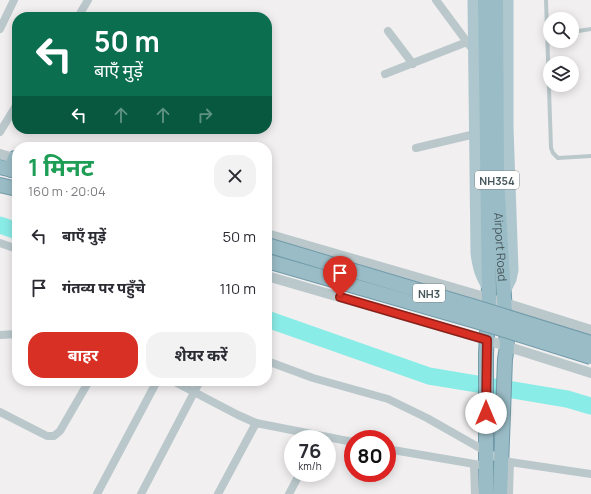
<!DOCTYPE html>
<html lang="hi">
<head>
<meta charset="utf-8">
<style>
	body { margin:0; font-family:Manrope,"Noto Sans Devanagari",sans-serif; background:#f2f2f3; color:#2b2b33; height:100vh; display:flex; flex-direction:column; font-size:15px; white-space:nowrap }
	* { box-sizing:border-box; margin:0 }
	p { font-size:13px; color:#7c7c81 }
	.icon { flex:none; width:22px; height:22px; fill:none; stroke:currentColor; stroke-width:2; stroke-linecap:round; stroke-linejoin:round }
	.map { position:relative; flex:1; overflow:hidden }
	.drawer { position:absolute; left:12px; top:142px; width:260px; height:244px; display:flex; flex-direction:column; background:#fff; border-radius:16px; box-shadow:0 2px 10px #0003 }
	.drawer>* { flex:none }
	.guide { position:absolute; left:12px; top:12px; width:260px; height:122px; border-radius:16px; box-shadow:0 2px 10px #0003; background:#0b6e4f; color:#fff; overflow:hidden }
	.fabs { position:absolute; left:543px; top:12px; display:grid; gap:8px }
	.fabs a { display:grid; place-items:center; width:36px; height:36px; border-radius:50%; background:#fff; box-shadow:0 2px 10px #0003; font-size:20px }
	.speed { position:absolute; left:284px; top:430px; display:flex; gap:8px; font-size:20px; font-weight:700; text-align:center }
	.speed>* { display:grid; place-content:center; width:52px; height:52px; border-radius:50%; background:#fff; box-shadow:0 2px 10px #0003; line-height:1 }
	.speed small { font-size:10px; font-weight:400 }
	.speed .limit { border:6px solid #d22; background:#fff; color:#111 }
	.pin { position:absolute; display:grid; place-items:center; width:34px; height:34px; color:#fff; margin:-41px -17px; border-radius:50% 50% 50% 0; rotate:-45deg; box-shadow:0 0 4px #0007 }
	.pin .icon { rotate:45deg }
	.me { position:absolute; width:44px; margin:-22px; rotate:0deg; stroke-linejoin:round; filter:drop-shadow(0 0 3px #0008) }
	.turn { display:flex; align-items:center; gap:14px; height:84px; padding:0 16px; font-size:18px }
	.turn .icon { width:52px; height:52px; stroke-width:2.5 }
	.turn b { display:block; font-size:28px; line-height:34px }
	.lanes { display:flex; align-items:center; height:38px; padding:0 16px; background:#0003; justify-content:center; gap:20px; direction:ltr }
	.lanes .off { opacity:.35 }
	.round { display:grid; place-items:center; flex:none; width:42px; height:42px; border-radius:16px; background:#f2f2f3 }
	.summary { display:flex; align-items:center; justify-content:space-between; height:68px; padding:0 16px }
	h1 { font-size:24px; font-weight:700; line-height:30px; color:#1e9e55 }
	.action { display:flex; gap:8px; margin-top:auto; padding:8px 16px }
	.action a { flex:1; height:46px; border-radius:16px; background:#d93025; color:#fff; font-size:16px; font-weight:700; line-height:46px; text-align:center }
	.action a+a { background:#f2f2f3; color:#2b2b33 }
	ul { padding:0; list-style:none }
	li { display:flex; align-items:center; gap:12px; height:52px; padding:0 16px }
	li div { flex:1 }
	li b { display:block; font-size:15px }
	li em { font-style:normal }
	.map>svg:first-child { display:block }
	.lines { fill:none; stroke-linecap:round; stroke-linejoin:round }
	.river { stroke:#8aece7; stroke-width:17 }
	.trunk-casing { stroke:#719baa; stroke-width:16 }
	.service { stroke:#bac8cc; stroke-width:4 }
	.minor { stroke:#bac8cc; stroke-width:8 }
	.tertiary { stroke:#bac8cc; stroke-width:10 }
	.primary { stroke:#aec7ce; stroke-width:13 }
	.trunk { stroke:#9abcc6; stroke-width:14 }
	.trunk-bridge-casing { stroke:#719baa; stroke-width:16; stroke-linecap:butt }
	.trunk-bridge { stroke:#9abcc6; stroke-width:14 }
	.route-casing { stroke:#8d1f18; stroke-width:10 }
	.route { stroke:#d93025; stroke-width:7 }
	.labels { text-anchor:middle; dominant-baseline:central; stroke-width:4; stroke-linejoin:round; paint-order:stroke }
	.shield { fill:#fff; stroke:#7e8a8d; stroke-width:1 }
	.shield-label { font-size:11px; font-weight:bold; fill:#47585c }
	.street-label { font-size:12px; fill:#47585c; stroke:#fff }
</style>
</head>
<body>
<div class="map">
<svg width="591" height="494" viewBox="0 0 591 494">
	<rect width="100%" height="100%" fill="#f1efef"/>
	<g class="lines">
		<!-- river -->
		<g class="river">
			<path d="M 0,225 L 17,231"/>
			<path d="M 267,319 L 429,376 L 567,399 L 591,406"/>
		</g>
		<defs>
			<g id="trunk">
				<path d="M 485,0 L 489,298 L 486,354 L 486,494"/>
				<path id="s1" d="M 496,0 L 497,178 L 507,347 L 505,359 L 500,494"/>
				<path d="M 0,167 L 17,171"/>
				<path d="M 11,170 L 15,158"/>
				<path d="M 0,185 L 17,189"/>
			</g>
		</defs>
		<!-- trunk casing -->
		<use href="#trunk" class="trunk-casing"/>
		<!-- service -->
		<g class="service">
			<path d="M 546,0 L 551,148 L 553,153 L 558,158 L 591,156"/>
			<path d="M 572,32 L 591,29"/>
		</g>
		<!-- minor -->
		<g class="minor">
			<path d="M 436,0 L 470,46"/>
			<path d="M 78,17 L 88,0"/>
			<path d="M 0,29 L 14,0"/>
			<path d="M 388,31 L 413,64"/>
			<path d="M 385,74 L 467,42"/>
			<path d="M 0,132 L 17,104"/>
			<path d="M 416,148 L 475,134"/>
			<path d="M 0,243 L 17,249"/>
			<path d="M 0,335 L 17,334"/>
			<path d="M 267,361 L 313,378 L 388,399 L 427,418 L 501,460 L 510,462 L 591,474"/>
			<path d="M 173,381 L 238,415 L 256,423 L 353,442"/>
			<path d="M 0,412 L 47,436 L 54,436 L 60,431 L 89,381"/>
			<path d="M 387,449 L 486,466"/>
			<path d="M 474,465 L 475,494"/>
			<path d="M 97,494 L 157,381"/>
			<path d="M 141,494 L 200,381"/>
			<path d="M 218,494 L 256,423"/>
			<path d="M 289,494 L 300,473"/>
			<path d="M 509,494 L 510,462"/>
		</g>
		<!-- tertiary -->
		<g class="tertiary">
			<path d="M 0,154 L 17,159"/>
			<path d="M 267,234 L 505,303 L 591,330"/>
			<path d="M 267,276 L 487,340 L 591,373"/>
		</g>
		<!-- primary -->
		<g class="primary">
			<path d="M 474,0 L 477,253 C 479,268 481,275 489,288"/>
			<path d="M 504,291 L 510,279 L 512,270 L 507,128 L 507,0"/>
		</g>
		<!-- trunk -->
		<use href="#trunk" class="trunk"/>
		<defs>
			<g id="trunk-bridge">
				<path d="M 267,245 L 475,307 L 591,343"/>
				<path d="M 267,261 L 479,322 L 591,357"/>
			</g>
		</defs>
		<!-- trunk-bridge casing -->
		<use href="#trunk-bridge" class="trunk-bridge-casing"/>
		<!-- trunk-bridge -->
		<use href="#trunk-bridge" class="trunk-bridge"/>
	</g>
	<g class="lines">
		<defs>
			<path id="route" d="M 340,297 L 487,340 L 486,413"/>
		</defs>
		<!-- route casing -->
		<use href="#route" class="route-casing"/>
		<!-- route -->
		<use href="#route" class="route"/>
	</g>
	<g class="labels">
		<!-- shield labels -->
		<g class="shield">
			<rect x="475" y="171" width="44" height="18" rx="3"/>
			<rect x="413" y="284" width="32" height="18" rx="3"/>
		</g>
		<g class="shield-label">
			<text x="497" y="180">NH354</text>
			<text x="429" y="293">NH3</text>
		</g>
		<!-- street labels -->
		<g class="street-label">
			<text stroke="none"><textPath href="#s1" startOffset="247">Airport Road</textPath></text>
		</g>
	</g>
</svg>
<div class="fabs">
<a><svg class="icon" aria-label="search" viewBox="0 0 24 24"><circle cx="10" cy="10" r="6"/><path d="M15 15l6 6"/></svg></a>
<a><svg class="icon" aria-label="layers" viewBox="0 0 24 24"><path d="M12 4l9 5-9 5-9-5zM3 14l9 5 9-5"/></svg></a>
</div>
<div class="speed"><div>76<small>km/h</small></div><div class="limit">80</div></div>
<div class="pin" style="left:340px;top:297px;background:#d93025"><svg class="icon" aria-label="arrive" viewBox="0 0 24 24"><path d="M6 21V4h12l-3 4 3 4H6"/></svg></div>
<svg class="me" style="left:486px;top:413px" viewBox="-20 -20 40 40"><circle r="19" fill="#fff"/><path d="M0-13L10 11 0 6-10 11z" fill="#d93025"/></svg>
<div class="guide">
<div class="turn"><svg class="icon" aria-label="left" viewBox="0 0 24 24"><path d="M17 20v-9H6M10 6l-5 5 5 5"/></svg><div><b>50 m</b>बाएँ मुड़ें</div></div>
<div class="lanes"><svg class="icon" aria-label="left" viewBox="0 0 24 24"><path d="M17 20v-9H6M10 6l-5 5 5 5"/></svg><svg class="icon off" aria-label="ahead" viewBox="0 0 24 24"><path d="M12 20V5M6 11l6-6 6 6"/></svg><svg class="icon off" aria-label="ahead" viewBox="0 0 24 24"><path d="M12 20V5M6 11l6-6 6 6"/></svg><svg class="icon off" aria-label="right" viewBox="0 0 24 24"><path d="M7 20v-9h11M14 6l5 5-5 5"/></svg></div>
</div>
<section class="drawer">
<div class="summary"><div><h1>1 मिनट</h1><p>160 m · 20:04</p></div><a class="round"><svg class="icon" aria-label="close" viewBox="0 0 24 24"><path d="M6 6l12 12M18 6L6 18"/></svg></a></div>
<ul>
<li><svg class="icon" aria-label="left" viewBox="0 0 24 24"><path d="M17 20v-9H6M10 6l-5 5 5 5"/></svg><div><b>बाएँ मुड़ें</b></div><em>50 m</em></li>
<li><svg class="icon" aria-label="arrive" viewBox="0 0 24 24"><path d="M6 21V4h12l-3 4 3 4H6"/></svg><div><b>गंतव्य पर पहुँचे</b></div><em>110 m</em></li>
</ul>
<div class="action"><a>बाहर</a><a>शेयर करें</a></div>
</section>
</div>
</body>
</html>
